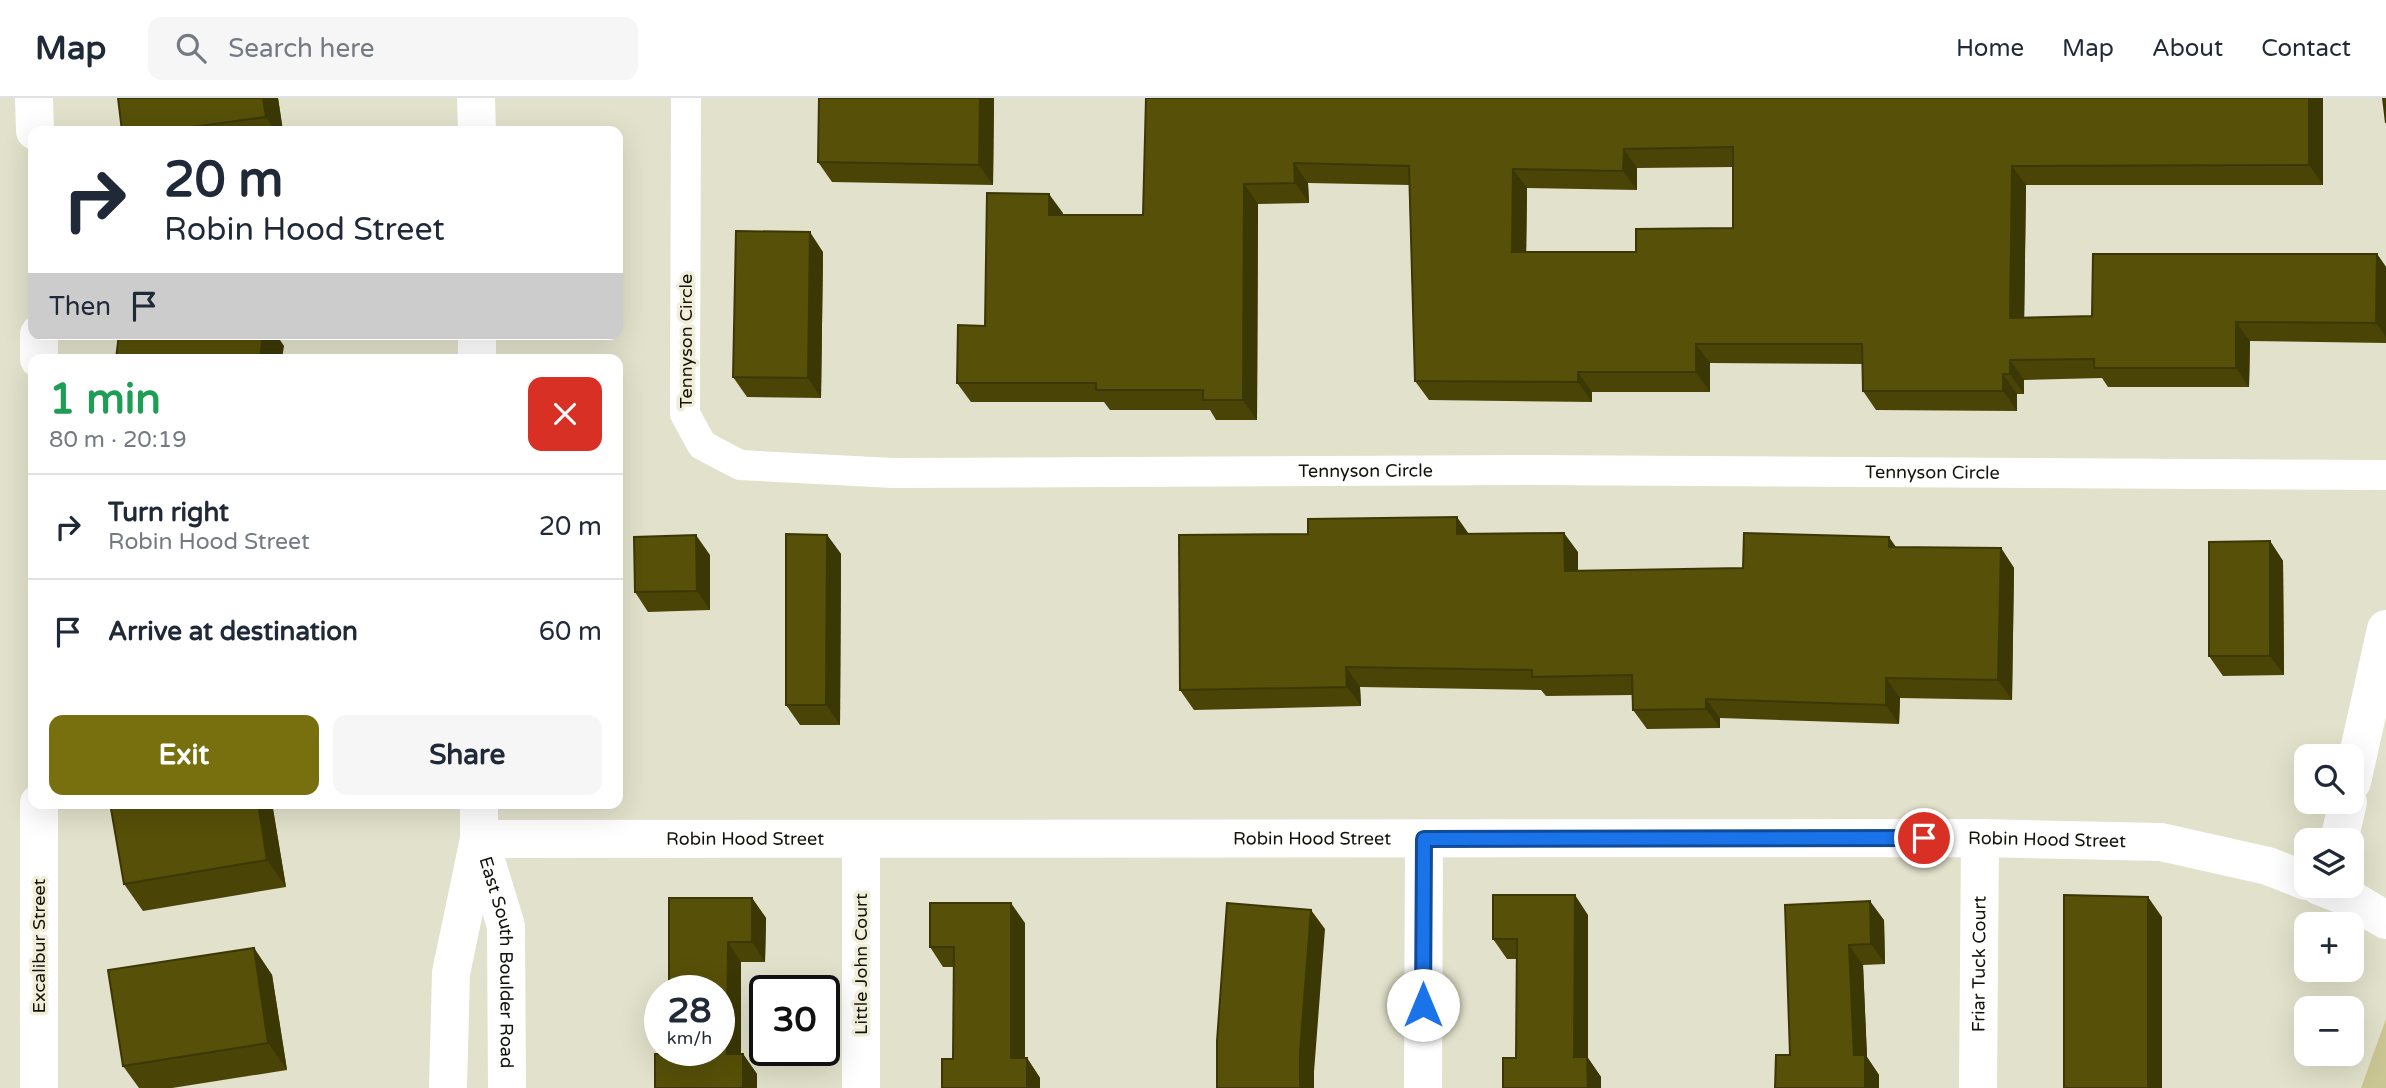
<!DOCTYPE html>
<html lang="en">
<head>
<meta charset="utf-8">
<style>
	body { margin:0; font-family:"Varela Round",sans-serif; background:#f6f6f7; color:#1f2937; height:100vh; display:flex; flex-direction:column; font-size:26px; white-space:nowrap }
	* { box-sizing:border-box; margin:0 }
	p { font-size:23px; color:#747a83 }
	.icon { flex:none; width:38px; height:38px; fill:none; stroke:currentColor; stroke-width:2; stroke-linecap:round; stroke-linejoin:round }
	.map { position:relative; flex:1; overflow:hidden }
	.details { position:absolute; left:28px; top:256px; width:595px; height:455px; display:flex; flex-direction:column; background:#fff; border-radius:14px; box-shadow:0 7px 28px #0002 }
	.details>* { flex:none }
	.hud { position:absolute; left:28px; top:28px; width:595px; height:214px; border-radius:14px; box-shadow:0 7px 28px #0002; background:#fff; color:#1f2937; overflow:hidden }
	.controls { position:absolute; left:2294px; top:646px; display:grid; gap:14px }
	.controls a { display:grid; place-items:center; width:70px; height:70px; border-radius:14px; background:#fff; box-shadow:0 7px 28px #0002; font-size:35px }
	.speed { position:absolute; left:644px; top:877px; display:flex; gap:14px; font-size:35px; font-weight:700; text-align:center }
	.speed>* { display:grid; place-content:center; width:91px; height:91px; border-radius:50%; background:#fff; box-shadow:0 7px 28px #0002; line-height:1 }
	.speed small { font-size:18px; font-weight:400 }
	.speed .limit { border:4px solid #111; border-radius:10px; background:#fff; color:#111 }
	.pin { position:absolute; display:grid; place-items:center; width:60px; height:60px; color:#fff; margin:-30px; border:4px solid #fff; border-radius:50%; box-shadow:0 2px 7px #0007 }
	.me { position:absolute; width:77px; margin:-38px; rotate:0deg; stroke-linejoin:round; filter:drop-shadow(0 0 5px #0008) }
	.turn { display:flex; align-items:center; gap:24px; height:147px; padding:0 21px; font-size:32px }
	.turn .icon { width:91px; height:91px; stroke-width:2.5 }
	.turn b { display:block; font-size:49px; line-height:60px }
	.then { display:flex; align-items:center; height:66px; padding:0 21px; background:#0003; gap:14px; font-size:26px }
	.round { display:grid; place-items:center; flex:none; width:74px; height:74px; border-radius:14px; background:#f6f6f7 }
	.overview { display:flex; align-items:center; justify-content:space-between; height:119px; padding:0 21px }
	h1 { font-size:42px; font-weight:700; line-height:52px; color:#1e9e55 }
	.cta { display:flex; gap:14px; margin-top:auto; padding:14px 21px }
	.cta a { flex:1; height:80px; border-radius:14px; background:#786f0e; color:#fff; font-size:28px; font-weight:700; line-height:80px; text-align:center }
	.cta a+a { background:#f6f6f7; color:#1f2937 }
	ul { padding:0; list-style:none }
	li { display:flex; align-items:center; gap:21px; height:105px; padding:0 21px; border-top:2px solid #e0e1e3 }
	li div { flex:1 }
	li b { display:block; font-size:26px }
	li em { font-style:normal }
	header { display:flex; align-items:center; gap:42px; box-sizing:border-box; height:98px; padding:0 35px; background:#fff; border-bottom:2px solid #e0e1e3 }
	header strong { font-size:33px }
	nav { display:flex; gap:38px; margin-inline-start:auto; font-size:24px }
	.search { width:490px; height:63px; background:#f6f6f7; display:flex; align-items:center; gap:18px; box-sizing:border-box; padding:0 24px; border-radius:14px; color:#747a83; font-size:26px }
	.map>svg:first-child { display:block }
	.green { fill:#cac694 }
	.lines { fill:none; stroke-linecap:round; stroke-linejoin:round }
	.lane { stroke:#fff; stroke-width:30 }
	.street { stroke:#fff; stroke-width:38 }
	.secondary { stroke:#fff; stroke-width:38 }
	.wall { fill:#4a4507; fill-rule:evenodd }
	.shaded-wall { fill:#3c3806 }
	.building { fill:#565008; stroke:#3c3806; stroke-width:2; fill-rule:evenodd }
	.route-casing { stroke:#114b97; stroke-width:18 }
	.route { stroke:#1a73e8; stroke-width:12 }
	.labels { text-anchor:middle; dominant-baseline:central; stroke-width:7; stroke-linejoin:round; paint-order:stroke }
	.street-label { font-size:18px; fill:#13120b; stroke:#f0eed8 }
</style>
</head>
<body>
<header>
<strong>Map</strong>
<div class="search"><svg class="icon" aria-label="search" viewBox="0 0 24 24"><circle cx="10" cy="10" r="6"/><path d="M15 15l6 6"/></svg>Search here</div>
<nav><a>Home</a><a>Map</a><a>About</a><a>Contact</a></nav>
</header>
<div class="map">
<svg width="2386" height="990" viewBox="0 0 2386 990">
	<rect width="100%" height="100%" fill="#e2e1cb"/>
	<!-- green -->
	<path class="green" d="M 2386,921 L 2386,990 L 2361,990 Z"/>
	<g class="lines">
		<!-- lane -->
		<path class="lane" id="s1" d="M 686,0 L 685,316 L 702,347 L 740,367 L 893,375 L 1532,372 L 2386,377"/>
		<!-- street -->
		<g class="street">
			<path d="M 34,0 L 35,33"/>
			<path d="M 39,261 L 39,236"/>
			<path d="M 2352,684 L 2386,531"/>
			<path id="s2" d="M 479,741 L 1980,740 L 2161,744 L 2268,768 L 2306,783"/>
			<path d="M 2339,742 L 2348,704"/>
			<path d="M 2319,788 L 2345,798 L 2386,822"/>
			<path d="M 39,990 L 39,705"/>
			<path d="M 861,990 L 861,742"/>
			<path d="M 1423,990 L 1424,741"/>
			<path id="s3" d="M 1978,990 L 1980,740"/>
		</g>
		<!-- secondary -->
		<g class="secondary">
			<path d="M 476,0 L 477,33"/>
			<path d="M 477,236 L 477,261"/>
			<path id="s4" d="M 480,743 L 506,828 L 507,990"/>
			<path d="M 448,990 L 451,875 L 479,741 L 479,705"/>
		</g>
	</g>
	<!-- wall -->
	<g class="wall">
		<path d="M 278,0 L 283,33 L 122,33 Z"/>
		<path d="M 819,0 L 994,0 L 993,87 L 832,84 L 818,64 Z"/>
		<path d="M 1146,0 L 2323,0 L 2323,87 L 2026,87 L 2024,219 L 2092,218 L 2377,156 L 2386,169 L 2386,245 L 2250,243 L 2249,289 L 2108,289 L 2102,280 L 2024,282 L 2024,296 L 2017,296 L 2017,313 L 1876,312 L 1863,293 L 1863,266 L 1710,265 L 1710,294 L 1592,294 L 1592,304 L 1429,302 L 1415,283 L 1409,87 L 1308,85 L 1309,105 L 1258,106 L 1257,322 L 1216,322 L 1210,312 L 1110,312 L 1104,304 L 971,304 L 957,285 L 985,228 L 1063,115 L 1063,117 L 1143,117 ZM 1733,69 L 1733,130 L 1636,154 L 1526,154 L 1527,90 L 1637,92 L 1637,70 Z"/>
		<path d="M 823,154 L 821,300 L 747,299 L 733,279 Z"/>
		<path d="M 1469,436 L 1578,454 L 1578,473 L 1743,470 L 1896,449 L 2001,450 L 2014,470 L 2012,602 L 1900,600 L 1899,626 L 1720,620 L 1720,630 L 1647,631 L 1633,612 L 1633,597 L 1546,598 L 1541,592 L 1360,589 L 1361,608 L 1194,612 L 1180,592 Z"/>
		<path d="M 827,437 L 841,456 L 840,627 L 800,627 L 786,607 Z"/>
		<path d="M 2270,443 L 2283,463 L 2284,577 L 2223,578 L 2209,558 Z"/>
		<path d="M 710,457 L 710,512 L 648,514 L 635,494 Z"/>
		<path d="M 272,705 L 286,789 L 143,813 L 124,786 Z"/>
		<path d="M 752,800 L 766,820 L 765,864 L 741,864 L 741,956 L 743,956 L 757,976 L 669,956 L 669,892 Z"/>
		<path d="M 1785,807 L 1884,822 L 1885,866 L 1863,867 L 1867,959 L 1879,977 L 1879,990 L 1775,990 L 1790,957 Z"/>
		<path d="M 1588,817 L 1588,960 L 1601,979 L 1601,990 L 1503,990 L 1516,960 L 1517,861 L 1507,861 L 1493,841 Z"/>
		<path d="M 1025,825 L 1025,960 L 1027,960 L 1040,980 L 953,961 L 953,869 L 943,869 L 930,849 Z"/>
		<path d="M 254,850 L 272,877 L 287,972 L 172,990 L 139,990 L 123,968 Z"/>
	</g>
	<!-- shaded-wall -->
	<g class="shaded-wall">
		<path d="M 263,0 L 278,0 L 283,33 L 276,33 L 266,19 Z"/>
		<path d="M 980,0 L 994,0 L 993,87 L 979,67 Z"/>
		<path d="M 2309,0 L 2323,0 L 2323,87 L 2309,67 Z"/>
		<path d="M 1624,51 L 1637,70 L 1637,92 L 1623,73 Z"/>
		<path d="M 1294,65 L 1308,85 L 1309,105 L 1295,85 Z"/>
		<path d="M 2012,68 L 2026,87 L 2024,239 L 2010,220 Z"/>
		<path d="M 1513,71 L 1527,90 L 1526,173 L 1512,154 Z"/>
		<path d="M 1244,86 L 1258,106 L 1257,322 L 1243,302 Z"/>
		<path d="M 1049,96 L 1063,115 L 1062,137 L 1049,117 Z"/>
		<path d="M 810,134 L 823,154 L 821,300 L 808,280 Z"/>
		<path d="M 2377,156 L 2386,169 L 2386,239 L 2376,225 Z"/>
		<path d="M 2236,224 L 2250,243 L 2249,289 L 2236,270 Z"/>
		<path d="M 263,236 L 276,236 L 284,248 L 282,261 L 260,261 Z"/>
		<path d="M 1696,246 L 1710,265 L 1710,294 L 1696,274 Z"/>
		<path d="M 2010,262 L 2024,282 L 2024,296 L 2010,276 Z"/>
		<path d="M 1578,274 L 1592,294 L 1592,304 L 1578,284 Z"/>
		<path d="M 2003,276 L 2017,296 L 2017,313 L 2003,293 Z"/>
		<path d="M 1457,419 L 1471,439 L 1457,436 Z"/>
		<path d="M 1564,435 L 1578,454 L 1578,493 L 1565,473 Z"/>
		<path d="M 696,437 L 710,457 L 710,512 L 697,493 Z"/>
		<path d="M 827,437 L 841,456 L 840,627 L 826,607 Z"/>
		<path d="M 1889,439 L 1903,459 L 1889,449 Z"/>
		<path d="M 2270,443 L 2283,463 L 2284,577 L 2270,558 Z"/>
		<path d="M 2001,450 L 2014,470 L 2012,602 L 1998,582 Z"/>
		<path d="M 1346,569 L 1360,589 L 1361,608 L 1347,589 Z"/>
		<path d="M 1886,580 L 1900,600 L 1899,626 L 1886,607 Z"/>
		<path d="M 1706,601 L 1720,620 L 1720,630 L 1706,611 Z"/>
		<path d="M 258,705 L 272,705 L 286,789 L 267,762 Z"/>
		<path d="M 1575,797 L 1588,817 L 1588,960 L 1601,979 L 1601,990 L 1588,990 L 1574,959 Z"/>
		<path d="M 2148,799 L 2162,819 L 2162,990 L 2148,990 Z"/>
		<path d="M 752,800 L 766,820 L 765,864 L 752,844 Z"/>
		<path d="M 1870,803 L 1884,822 L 1885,866 L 1871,846 Z"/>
		<path d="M 1011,805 L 1025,825 L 1025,980 L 1011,960 Z"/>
		<path d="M 1311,812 L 1325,831 L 1314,974 L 1314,990 L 1300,990 L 1300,954 Z"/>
		<path d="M 728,844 L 741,864 L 741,976 L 727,956 Z"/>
		<path d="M 1849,847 L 1863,867 L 1867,959 L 1879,977 L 1879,990 L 1865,990 L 1854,957 Z"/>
		<path d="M 254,850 L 272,877 L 287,972 L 268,945 Z"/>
		<path d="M 743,956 L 757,976 L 757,990 L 743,990 Z"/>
		<path d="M 1027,960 L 1040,980 L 1040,990 L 1027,990 Z"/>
	</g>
	<!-- building -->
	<g class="building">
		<path d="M 118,0 L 263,0 L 266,19 L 163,33 L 122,33 Z"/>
		<path d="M 819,0 L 980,0 L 979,67 L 818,64 Z"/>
		<path d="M 1146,0 L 2309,0 L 2309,67 L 2012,68 L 2010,220 L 2092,218 L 2093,156 L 2377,156 L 2376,225 L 2236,224 L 2236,270 L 2094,270 L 2094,261 L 2010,262 L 2010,276 L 2003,276 L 2003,293 L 1863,293 L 1862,246 L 1696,246 L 1696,274 L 1578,274 L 1578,284 L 1415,283 L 1409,68 L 1294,65 L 1295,85 L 1244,86 L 1243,302 L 1203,302 L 1203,292 L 1096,292 L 1096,285 L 957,285 L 958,227 L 985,228 L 987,95 L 1049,96 L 1049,117 L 1143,117 ZM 1733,49 L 1733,130 L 1636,131 L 1636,154 L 1512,154 L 1513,71 L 1623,73 L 1624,51 Z"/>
		<path d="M 2383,0 L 2386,0 L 2386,25 Z"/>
		<path d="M 736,133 L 810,134 L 808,280 L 733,279 Z"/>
		<path d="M 119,236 L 263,236 L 260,261 L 116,261 Z"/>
		<path d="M 1457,419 L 1457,436 L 1564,435 L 1565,473 L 1743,470 L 1744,435 L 1889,439 L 1889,449 L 2001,450 L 1998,582 L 1886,580 L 1886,607 L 1706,601 L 1706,611 L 1633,612 L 1632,577 L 1532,579 L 1532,572 L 1346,569 L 1347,589 L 1180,592 L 1179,437 L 1308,436 L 1308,421 Z"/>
		<path d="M 786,436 L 827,437 L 826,607 L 786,607 Z"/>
		<path d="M 696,437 L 697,493 L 635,494 L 634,439 Z"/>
		<path d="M 2270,443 L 2270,558 L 2209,558 L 2209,444 Z"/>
		<path d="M 110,705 L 258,705 L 267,762 L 124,786 Z"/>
		<path d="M 1493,797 L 1575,797 L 1574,959 L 1587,959 L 1588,990 L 1503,990 L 1503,960 L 1516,960 L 1517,841 L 1493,841 Z"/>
		<path d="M 2064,797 L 2148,799 L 2148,990 L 2064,990 Z"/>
		<path d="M 669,800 L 752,800 L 752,844 L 728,844 L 727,956 L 743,956 L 743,990 L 655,990 L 655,956 L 669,956 L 669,952 L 719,952 L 719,892 L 669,892 Z"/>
		<path d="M 1870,803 L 1871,846 L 1849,847 L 1854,957 L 1865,957 L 1865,990 L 1775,990 L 1776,957 L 1790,957 L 1785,807 Z"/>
		<path d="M 930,805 L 1011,805 L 1011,960 L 1027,960 L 1027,990 L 942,990 L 942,961 L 953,961 L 954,849 L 930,849 Z"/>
		<path d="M 1227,805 L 1311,812 L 1300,954 L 1300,990 L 1217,990 L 1217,943 Z"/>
		<path d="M 254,850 L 268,945 L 123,968 L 108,872 Z"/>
	</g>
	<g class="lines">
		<defs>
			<path id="route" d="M 1423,907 L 1424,741 L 1924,740"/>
		</defs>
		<!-- route casing -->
		<use href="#route" class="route-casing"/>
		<!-- route -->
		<use href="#route" class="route"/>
	</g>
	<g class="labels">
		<!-- street labels -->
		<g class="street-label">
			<text transform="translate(686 243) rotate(-90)">Tennyson Circle</text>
			<text stroke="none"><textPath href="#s1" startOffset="1020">Tennyson Circle</textPath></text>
			<text stroke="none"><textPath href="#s1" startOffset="1587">Tennyson Circle</textPath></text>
			<text stroke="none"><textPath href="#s2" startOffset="266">Robin Hood Street</textPath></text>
			<text stroke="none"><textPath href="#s2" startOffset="833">Robin Hood Street</textPath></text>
			<text stroke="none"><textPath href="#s2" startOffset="1568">Robin Hood Street</textPath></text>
			<text transform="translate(39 848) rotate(-90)">Excalibur Street</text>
			<text stroke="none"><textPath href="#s4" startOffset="124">East South Boulder Road</textPath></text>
			<text stroke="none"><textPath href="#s3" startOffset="124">Friar Tuck Court</textPath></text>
			<text transform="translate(861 866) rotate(-90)">Little John Court</text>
		</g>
	</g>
</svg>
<div class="controls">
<a><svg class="icon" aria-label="search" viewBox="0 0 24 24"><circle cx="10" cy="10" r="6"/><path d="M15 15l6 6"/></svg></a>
<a><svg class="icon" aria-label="layers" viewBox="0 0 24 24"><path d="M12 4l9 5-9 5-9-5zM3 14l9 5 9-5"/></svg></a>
<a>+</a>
<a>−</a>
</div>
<div class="speed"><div>28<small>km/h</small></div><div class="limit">30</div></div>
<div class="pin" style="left:1924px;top:740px;background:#d93025"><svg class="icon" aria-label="arrive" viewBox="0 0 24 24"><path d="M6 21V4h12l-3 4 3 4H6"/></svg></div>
<svg class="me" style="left:1423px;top:907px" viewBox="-20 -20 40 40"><circle r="19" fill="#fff"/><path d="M0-13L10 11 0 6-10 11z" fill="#1a73e8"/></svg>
<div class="hud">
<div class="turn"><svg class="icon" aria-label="right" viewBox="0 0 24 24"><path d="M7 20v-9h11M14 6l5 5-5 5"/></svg><div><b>20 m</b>Robin Hood Street</div></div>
<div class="then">Then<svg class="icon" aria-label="arrive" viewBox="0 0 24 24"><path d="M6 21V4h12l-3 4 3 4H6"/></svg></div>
</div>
<section class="details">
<div class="overview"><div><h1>1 min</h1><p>80 m · 20:19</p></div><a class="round" style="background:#d93025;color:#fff"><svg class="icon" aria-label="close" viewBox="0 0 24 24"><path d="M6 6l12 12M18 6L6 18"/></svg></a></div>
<ul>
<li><svg class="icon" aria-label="right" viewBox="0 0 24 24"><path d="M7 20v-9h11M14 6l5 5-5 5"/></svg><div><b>Turn right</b><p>Robin Hood Street</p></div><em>20 m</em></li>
<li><svg class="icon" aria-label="arrive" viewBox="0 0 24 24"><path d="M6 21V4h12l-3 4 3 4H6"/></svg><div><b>Arrive at destination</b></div><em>60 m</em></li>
</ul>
<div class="cta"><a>Exit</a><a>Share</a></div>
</section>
</div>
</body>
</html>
